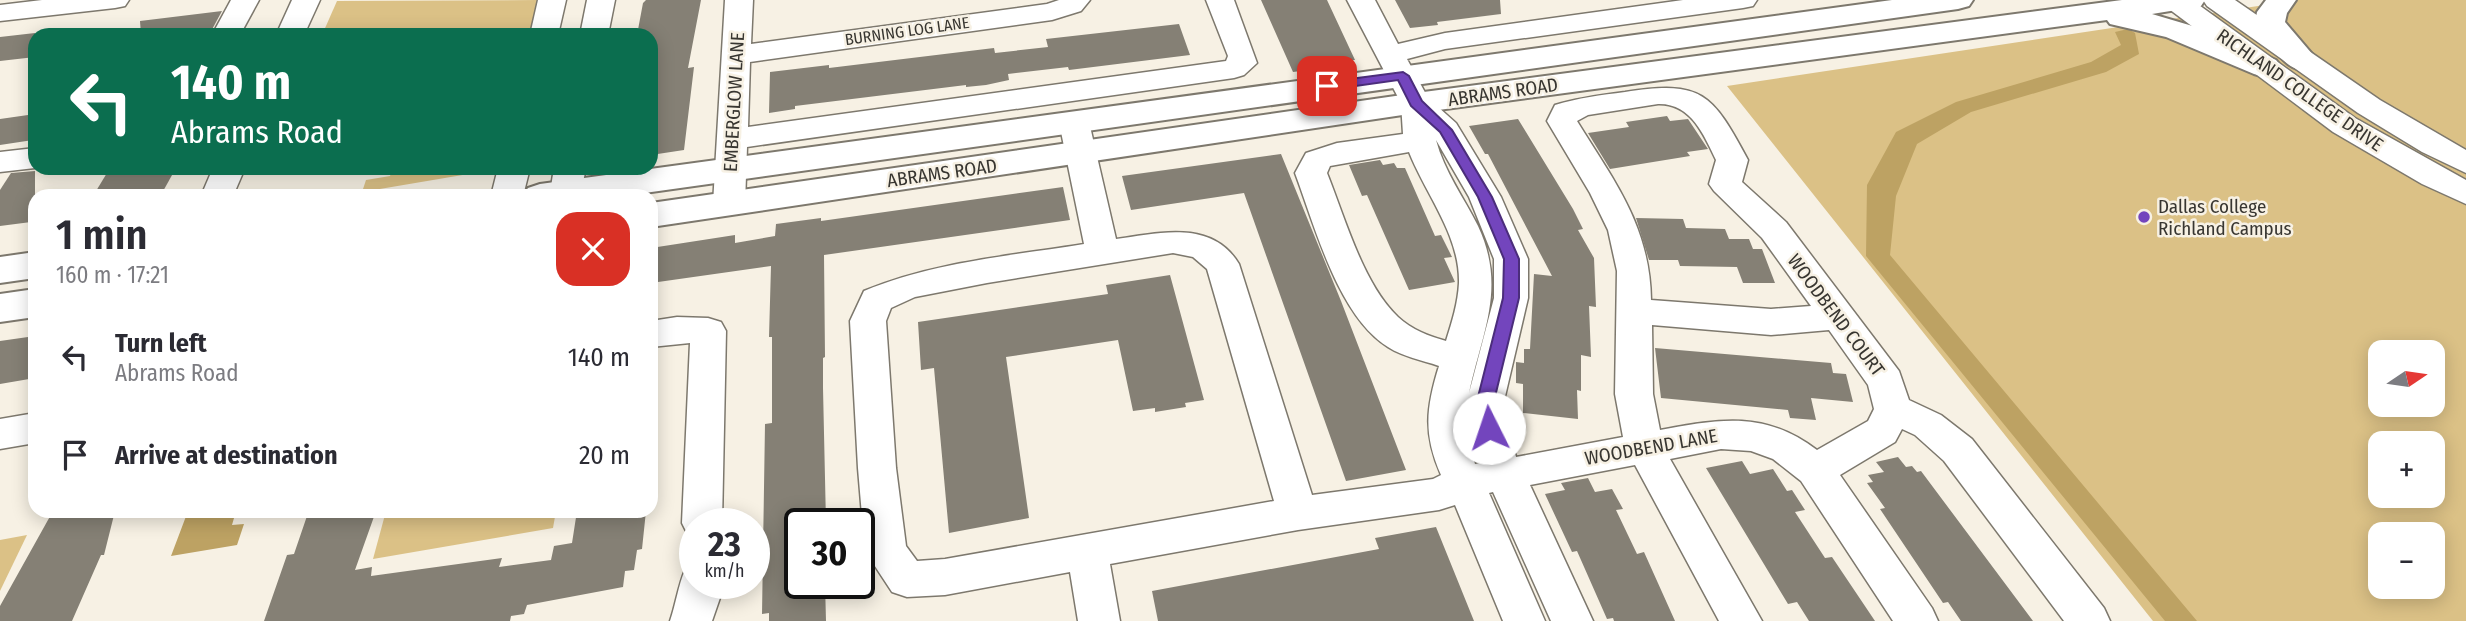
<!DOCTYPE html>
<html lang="en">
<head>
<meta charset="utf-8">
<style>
	body { margin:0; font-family:"Fira Sans Condensed",sans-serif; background:#f7f7f7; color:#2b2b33; height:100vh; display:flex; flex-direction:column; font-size:26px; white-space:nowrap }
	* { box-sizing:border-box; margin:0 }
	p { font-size:23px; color:#7c7c81 }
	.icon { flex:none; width:38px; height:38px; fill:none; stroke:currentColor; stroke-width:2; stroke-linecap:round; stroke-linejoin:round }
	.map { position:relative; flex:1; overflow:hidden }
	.sheet { position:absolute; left:28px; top:189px; width:630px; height:329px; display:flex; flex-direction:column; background:#fff; border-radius:21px; box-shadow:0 4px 18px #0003 }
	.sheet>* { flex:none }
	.hud { position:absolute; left:28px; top:28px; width:630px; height:147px; border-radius:21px; box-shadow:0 4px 18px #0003; background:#0b6e4f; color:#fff; overflow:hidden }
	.needle { width:46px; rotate:77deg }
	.buttons { position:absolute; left:2368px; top:340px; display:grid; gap:14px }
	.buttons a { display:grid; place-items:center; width:77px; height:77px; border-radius:14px; background:#fff; box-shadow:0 4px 18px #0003; font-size:35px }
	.speed { position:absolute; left:679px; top:508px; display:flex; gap:14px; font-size:35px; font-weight:700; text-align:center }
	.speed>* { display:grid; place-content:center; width:91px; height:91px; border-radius:50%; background:#fff; box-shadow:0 4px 18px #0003; line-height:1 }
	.speed small { font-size:18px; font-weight:400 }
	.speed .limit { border:4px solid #111; border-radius:10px; background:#fff; color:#111 }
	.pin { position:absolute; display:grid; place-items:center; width:60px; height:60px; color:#fff; margin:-30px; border-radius:14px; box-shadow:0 4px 10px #0006 }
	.me { position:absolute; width:77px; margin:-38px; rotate:356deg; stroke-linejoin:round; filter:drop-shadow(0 0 5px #0008) }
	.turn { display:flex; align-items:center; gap:24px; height:147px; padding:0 28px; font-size:32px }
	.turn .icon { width:91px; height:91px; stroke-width:2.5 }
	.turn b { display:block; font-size:49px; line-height:60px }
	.round { display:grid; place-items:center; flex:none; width:74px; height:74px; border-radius:21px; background:#f7f7f7 }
	.headline { display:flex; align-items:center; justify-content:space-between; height:119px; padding:0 28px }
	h1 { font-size:42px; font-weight:600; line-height:52px }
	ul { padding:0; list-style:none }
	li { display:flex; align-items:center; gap:21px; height:98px; padding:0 28px }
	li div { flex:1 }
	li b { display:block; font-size:26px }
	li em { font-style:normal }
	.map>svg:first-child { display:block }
	.green { fill:#dbc186; fill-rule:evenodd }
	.water { fill:#bda263 }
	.building { fill:#858075 }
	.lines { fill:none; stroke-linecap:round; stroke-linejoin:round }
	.minor-casing { stroke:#7d786d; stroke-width:3 }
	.major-casing { stroke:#7d786d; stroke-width:4 }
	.minor { fill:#fff; fill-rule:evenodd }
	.major { fill:#fff; fill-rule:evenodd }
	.route { fill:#7345bd; stroke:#4b2d7b; stroke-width:2 }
	.poi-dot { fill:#7345bd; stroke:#f7f1e4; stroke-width:2.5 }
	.labels { text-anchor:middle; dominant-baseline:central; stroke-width:5; stroke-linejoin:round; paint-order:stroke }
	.far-street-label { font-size:16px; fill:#383631; stroke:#f7f1e4 }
	.street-label { font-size:19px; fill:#383631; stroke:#f7f1e4 }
	.poi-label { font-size:19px; fill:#383631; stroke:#f7f1e4; text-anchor:start }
</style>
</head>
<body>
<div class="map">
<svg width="2466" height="621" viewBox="0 0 2466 621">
	<rect width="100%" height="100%" fill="#f7f1e4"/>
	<!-- green -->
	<g class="green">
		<path d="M 537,0 L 530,35 L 322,35 L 337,1 Z"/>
		<path d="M 2298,0 L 2466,0 L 2466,621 L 2153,621 L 1727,86 ZM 2380,352 L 2432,352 L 2432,404 L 2380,404 ZM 2380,443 L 2432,443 L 2432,495 L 2380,495 ZM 2380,534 L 2432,534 L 2432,586 L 2380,586 Z"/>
		<path d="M 393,168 L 504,168 L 362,192 L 366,180 L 390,176 Z"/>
		<path d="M 386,511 L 556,511 L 553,528 L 373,559 Z"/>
		<path d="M 27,535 L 0,591 L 0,540 Z"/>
	</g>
	<!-- water -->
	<g class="water">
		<path d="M 2128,29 L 2135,33 L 2139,54 L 2106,72 L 1971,112 L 1917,144 L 1896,196 L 1890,255 L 2197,621 L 2165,621 L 1866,256 L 1867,185 L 1896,132 L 1956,102 L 2091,62 L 2121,45 L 2115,32 Z"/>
		<path d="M 188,511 L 236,511 L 232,525 L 244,524 L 237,545 L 171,556 Z"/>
	</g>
	<!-- building -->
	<g class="building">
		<path d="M 646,0 L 701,0 L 688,68 L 694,67 L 684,150 L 651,155 L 651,35 L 637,35 L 643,3 Z"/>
		<path d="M 1261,0 L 1327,0 L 1355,60 L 1344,61 L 1347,65 L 1293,72 Z"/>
		<path d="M 1395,0 L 1500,0 L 1501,14 L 1437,22 L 1438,25 L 1410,28 Z"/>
		<path d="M 222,11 L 209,35 L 141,35 L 140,21 Z"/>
		<path d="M 1179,24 L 1190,55 L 1069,70 L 1068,67 L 1008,74 L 1009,80 L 986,85 L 966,87 L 966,85 L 795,106 L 795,109 L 769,113 L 770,72 L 829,65 L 829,68 L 994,48 L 995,53 L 1048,47 L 1046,39 Z"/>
		<path d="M 35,33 L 35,57 L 0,61 L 0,37 Z"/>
		<path d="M 35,114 L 35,145 L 29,146 L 33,140 L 0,145 L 0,119 Z"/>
		<path d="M 1667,116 L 1670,121 L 1688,119 L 1708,149 L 1687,152 L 1690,156 L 1610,169 L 1588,133 L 1629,127 L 1626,122 Z"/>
		<path d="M 1518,119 L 1573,209 L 1583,229 L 1578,230 L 1594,258 L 1596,307 L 1589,306 L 1591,357 L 1581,355 L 1581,391 L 1577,390 L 1578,419 L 1523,413 L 1523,384 L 1516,383 L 1516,362 L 1524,363 L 1524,349 L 1530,349 L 1534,274 L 1552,276 L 1488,154 L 1485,154 L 1469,126 Z"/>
		<path d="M 1281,154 L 1341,301 L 1406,470 L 1346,481 L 1244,193 L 1131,210 L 1122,176 Z"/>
		<path d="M 1380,160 L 1383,165 L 1394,163 L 1397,168 L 1405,168 L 1435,236 L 1441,235 L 1452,257 L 1444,258 L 1455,282 L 1409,290 L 1367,195 L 1362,196 L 1349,165 Z"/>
		<path d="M 110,168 L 176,168 L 162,193 L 93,196 Z"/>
		<path d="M 35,171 L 35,215 L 31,222 L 0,226 L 0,190 L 11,173 Z"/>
		<path d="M 1063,187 L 1070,220 L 824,255 L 825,357 L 823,358 L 823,388 L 826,523 L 800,523 L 800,583 L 825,583 L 826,621 L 769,621 L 769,613 L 762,614 L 765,424 L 772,423 L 772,337 L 769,337 L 771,266 L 651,283 L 651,248 L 735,235 L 735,243 L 775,236 L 776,224 L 821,218 L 821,221 Z"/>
		<path d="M 1636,218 L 1683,219 L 1686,228 L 1725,229 L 1729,239 L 1749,239 L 1753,249 L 1762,249 L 1775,283 L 1743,283 L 1737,267 L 1680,266 L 1678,260 L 1649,260 Z"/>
		<path d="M 1170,275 L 1204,400 L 1185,403 L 1186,407 L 1155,412 L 1155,408 L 1133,411 L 1118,340 L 1006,357 L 1029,518 L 949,533 L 934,368 L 921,370 L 918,322 L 1108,294 L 1106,285 Z"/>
		<path d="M 35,336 L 35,378 L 0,384 L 0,341 Z"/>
		<path d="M 1655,348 L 1831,363 L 1833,373 L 1846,374 L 1853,402 L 1811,398 L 1816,420 L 1790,418 L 1788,410 L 1661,398 Z"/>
		<path d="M 1898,457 L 1906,467 L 1912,466 L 1917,472 L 1921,471 L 2033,621 L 1961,621 L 1948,602 L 1943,603 L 1880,509 L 1885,508 L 1867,483 L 1873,482 L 1868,475 L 1884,472 L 1876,462 Z"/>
		<path d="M 1742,461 L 1750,474 L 1773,469 L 1787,491 L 1792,490 L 1805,510 L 1795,512 L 1825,558 L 1832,557 L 1875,621 L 1809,621 L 1797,602 L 1788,604 L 1706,468 Z"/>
		<path d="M 1588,478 L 1595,492 L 1612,489 L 1623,509 L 1616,510 L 1637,554 L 1644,552 L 1675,621 L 1614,621 L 1613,618 L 1607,619 L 1577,551 L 1572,552 L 1545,494 L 1565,490 L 1561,483 Z"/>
		<path d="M 53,511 L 115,511 L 104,555 L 101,555 L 72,621 L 0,621 L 0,606 Z"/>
		<path d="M 321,511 L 376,511 L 355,570 L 372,567 L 371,576 L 502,558 L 499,567 L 551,560 L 554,546 L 572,543 L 577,511 L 646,511 L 642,549 L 637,550 L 634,570 L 625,571 L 623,587 L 527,605 L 524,614 L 511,616 L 510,621 L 264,621 L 287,555 L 294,554 L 307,516 L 320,514 Z"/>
		<path d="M 1436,527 L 1474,621 L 1158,621 L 1152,591 L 1379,549 L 1375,538 Z"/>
	</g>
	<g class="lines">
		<defs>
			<g id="minor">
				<path d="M 42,0 L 129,0 L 125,6 L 115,8 L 0,21 L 0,5 Z"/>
				<path d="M 231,0 L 259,0 L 240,35 L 212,35 Z"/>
				<path d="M 292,0 L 320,0 L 304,35 L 276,35 Z"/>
				<path d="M 538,0 L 566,0 L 558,35 L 530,35 Z"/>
				<path d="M 587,0 L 615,0 L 608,35 L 580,35 Z"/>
				<path d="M 725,0 L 753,0 L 751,44 L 1047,4 L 1059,0 L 1090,0 L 1081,11 L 1052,20 L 750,62 L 748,127 L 1226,61 L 1228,56 L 1206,0 L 1234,0 L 1257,63 L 1244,75 L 1234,78 L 747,147 L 745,204 L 740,212 L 729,215 L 718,212 L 713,204 Z"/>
				<path d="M 1347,0 L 1375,0 L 1398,44 L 1445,33 L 1683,0 L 1757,0 L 1753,6 L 1743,8 L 1445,49 L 1407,59 L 1428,98 L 1456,123 L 1501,197 L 1528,259 L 1528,298 L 1503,405 L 1516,457 L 1623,437 L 1615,394 L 1617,271 L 1608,230 L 1590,193 L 1547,121 L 1555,105 C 1578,98 1601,95 1625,92 C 1702,80 1712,93 1748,160 L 1742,182 L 1786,222 L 1899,371 L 1909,400 L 1941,415 L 1972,439 L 2104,608 L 2110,621 L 2064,621 L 1944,461 L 1915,435 L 1902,429 L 1895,442 L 1840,475 L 1932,608 L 1938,621 L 1893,621 L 1801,481 L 1773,459 L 1751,451 L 1721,449 L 1670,459 L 1762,621 L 1719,621 L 1635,465 L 1530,485 L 1593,621 L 1551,621 L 1493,492 L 1489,493 L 1545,621 L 1503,621 L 1455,505 L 1439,510 L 1298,530 L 1110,564 L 1120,621 L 1078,621 L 1070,572 L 945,595 L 907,597 L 892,592 L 865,551 L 858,468 L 850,321 L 864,291 C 933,262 1010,256 1084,244 L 1059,122 L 1063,115 L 1074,113 L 1085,115 L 1089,122 L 1116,239 C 1159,233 1212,219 1239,264 L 1312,495 L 1433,479 L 1441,475 C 1423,434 1426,408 1439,366 C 1422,360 1403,357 1388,347 C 1338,316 1315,226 1295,173 L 1306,153 L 1337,143 L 1403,134 L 1401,103 ZM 1658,104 C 1691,103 1704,135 1716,160 L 1709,184 L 1714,191 L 1762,238 L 1811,306 L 1771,309 L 1651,300 C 1650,226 1614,181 1577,121 L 1588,115 ZM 1436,140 L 1469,197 L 1494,259 L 1494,298 L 1469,393 C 1482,332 1507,288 1478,226 C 1464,198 1444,171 1436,140 ZM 1409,152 C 1426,195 1460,235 1459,283 C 1458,303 1452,322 1446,341 C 1429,336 1412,330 1398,317 C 1363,284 1345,218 1327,173 L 1330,166 ZM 1173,253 L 1193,257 L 1207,269 L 1274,501 L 945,559 L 917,561 L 906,546 L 896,468 L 886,321 L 891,308 L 915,297 L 987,283 ZM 1652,325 L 1771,335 L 1829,330 L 1868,385 L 1874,409 L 1868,421 L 1817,450 C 1765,410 1719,419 1660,430 L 1653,394 ZM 1466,408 L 1475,451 L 1480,463 L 1475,464 L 1465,429 Z"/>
				<path d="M 2161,0 L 2192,0 L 2355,118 L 2466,180 L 2466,204 L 2422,184 L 2333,132 L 2165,6 Z"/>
				<path d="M 2203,0 L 2235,0 L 2380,100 L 2466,150 L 2466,173 L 2422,152 L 2358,113 L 2207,6 Z"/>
				<path d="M 35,148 L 35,168 L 0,172 L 0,152 Z"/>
				<path d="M 213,168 L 245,168 L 233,196 L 201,196 Z"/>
				<path d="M 498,168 L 530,168 L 523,196 L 491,196 Z"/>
				<path d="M 554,168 L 586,168 L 580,196 L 552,196 L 550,193 Z"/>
				<path d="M 677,317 L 708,318 L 721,322 L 726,331 L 722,523 L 695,523 L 695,537 L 688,535 L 682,523 L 690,343 L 651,347 L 651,321 Z"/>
				<path d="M 35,413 L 35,443 L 0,449 L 0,419 Z"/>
				<path d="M 695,567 L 695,583 L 721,583 L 721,595 L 712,621 L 670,621 C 676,604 678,586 685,570 Z"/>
			</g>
			<g id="major">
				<path d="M 1892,0 L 1973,0 L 1969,6 L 1958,9 L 623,196 L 522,196 L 528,188 L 540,184 Z"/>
				<path d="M 2122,0 L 2205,0 L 2201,6 L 2152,14 L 2206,30 L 2276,60 L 2281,67 L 2276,74 L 2265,77 L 2254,74 L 2166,37 L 2110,24 L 2107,20 L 1416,113 L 651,227 L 651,203 L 1416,93 Z"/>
				<path d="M 2266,0 L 2296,0 L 2287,13 L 2285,22 L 2319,62 L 2314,69 C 2286,76 2276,49 2259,29 L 2255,23 L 2257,12 Z"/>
				<path d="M 35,252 L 35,278 L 0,283 L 0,257 Z"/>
				<path d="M 35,289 L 35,317 L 0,322 L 0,294 Z"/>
			</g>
		</defs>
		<!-- minor casing -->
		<use href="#minor" class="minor-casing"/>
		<!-- major casing -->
		<use href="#major" class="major-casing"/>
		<!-- minor -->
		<use href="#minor" class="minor"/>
		<!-- major -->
		<use href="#major" class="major"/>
	</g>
	<!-- route -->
	<path class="route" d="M 1403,72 L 1409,76 L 1422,101 L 1452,130 L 1492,197 L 1519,259 L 1519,298 L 1493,405 L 1498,428 L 1496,433 L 1483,433 L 1476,405 L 1503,298 L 1504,259 L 1478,197 L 1440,132 L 1411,106 L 1398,80 L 1327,90 L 1320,86 L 1327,82 Z"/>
	<!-- markers -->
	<circle class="poi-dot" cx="2144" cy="217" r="7"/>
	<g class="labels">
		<!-- far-street labels -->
		<g class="far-street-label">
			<text transform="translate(907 31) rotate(-8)">BURNING LOG LANE</text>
		</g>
		<!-- street labels -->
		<g class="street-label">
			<text transform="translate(2300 90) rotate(35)">RICHLAND COLLEGE DRIVE</text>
			<text transform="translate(1503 92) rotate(-8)">ABRAMS ROAD</text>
			<text transform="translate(734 102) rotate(-87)">EMBERGLOW LANE</text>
			<text transform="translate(942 173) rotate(-8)">ABRAMS ROAD</text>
			<text transform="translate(1836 315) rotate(53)">WOODBEND COURT</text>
			<text transform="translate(1651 447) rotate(-10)">WOODBEND LANE</text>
		</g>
		<!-- poi labels -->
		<g class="poi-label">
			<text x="2158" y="206">Dallas College<tspan x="2158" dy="22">Richland Campus</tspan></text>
		</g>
	</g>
</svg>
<div class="buttons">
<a><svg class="needle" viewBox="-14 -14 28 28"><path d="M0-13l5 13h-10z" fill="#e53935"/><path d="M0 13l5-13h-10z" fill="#7c7c81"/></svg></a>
<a>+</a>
<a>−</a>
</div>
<div class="speed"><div>23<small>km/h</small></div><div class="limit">30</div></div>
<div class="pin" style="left:1327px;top:86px;background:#d93025"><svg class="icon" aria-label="arrive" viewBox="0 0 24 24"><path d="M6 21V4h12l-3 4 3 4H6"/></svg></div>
<svg class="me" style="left:1489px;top:428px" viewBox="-20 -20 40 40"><circle r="19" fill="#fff"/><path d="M0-13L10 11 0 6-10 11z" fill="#7345bd"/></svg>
<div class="hud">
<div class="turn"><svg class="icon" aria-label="left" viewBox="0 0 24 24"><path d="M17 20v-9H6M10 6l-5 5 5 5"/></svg><div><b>140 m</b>Abrams Road</div></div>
</div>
<section class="sheet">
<div class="headline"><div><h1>1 min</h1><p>160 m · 17:21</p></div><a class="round" style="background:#d93025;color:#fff"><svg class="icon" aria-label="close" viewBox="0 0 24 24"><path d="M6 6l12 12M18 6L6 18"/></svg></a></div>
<ul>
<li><svg class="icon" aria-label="left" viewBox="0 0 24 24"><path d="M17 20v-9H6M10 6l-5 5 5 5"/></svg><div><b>Turn left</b><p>Abrams Road</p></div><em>140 m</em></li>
<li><svg class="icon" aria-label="arrive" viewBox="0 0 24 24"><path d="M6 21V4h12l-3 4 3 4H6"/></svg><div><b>Arrive at destination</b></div><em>20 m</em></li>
</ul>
</section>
</div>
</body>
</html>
